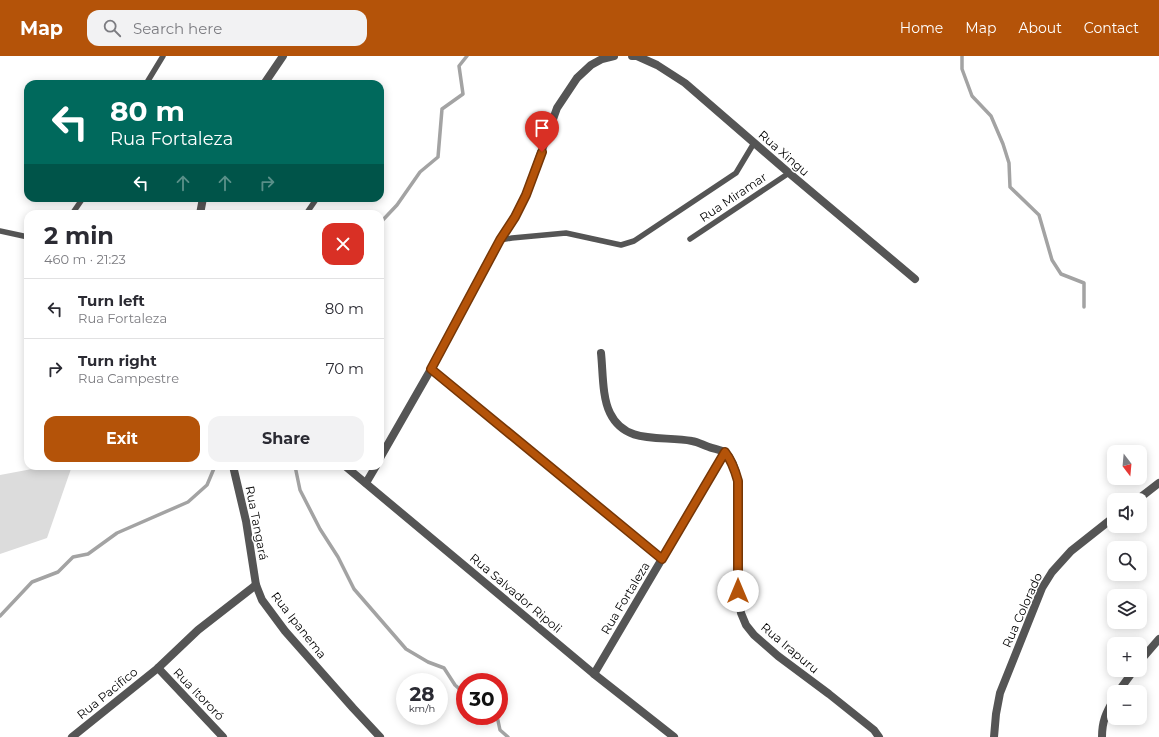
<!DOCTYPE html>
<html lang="en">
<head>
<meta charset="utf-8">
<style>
	body { margin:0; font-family:Montserrat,sans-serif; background:#f2f2f3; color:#2b2b33; height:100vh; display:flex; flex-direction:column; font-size:15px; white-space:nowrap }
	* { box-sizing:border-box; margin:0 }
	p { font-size:13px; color:#7c7c81 }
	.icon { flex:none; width:22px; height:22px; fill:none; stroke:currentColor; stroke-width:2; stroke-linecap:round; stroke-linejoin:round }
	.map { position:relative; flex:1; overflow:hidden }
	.side { position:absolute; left:24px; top:154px; width:360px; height:260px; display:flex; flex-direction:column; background:#fff; border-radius:12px; box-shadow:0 2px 10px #0003 }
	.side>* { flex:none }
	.banner { position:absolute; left:24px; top:24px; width:360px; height:122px; border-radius:12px; box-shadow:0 2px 10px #0003; background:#00695c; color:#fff; overflow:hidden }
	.needle { width:26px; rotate:164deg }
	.controls { position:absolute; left:1107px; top:389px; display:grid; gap:8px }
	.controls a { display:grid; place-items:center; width:40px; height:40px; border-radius:8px; background:#fff; box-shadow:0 2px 10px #0003; font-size:20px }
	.speed { position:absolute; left:396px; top:617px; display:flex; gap:8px; font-size:20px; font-weight:700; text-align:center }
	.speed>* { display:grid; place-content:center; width:52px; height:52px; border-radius:50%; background:#fff; box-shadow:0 2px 10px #0003; line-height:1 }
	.speed small { font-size:10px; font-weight:400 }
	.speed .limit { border:6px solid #d22; background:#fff; color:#111 }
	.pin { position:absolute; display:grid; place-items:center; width:34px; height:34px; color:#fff; margin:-41px -17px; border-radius:50% 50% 50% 0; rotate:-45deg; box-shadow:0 0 4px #0007 }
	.pin .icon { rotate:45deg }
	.me { position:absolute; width:44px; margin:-22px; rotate:0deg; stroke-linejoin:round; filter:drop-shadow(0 0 3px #0008) }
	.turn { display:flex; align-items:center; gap:14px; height:84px; padding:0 20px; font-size:18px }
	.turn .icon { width:52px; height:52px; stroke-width:2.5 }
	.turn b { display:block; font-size:28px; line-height:34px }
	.lanes { display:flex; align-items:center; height:38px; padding:0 20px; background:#0003; justify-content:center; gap:20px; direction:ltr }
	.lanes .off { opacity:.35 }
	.round { display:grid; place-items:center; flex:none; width:42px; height:42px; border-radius:12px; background:#f2f2f3 }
	.summary { display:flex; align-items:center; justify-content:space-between; height:68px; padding:0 20px }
	h1 { font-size:24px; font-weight:700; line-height:30px }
	.button { display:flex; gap:8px; margin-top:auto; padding:8px 20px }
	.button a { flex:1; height:46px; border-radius:12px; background:#b45309; color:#fff; font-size:16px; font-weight:700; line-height:46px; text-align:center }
	.button a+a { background:#f2f2f3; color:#2b2b33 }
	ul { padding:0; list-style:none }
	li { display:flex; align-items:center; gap:12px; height:60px; padding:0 20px; border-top:1px solid #e1e1e2 }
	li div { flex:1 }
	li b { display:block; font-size:15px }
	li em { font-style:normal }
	header { display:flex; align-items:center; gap:24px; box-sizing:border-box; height:56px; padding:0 20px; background:#b45309; color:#fff }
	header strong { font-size:19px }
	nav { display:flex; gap:22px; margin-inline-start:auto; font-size:14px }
	.search { width:280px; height:36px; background:#f2f2f3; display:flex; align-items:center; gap:10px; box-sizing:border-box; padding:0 14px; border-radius:12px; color:#7c7c81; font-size:15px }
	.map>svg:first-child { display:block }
	.green { fill:#dcdcdc }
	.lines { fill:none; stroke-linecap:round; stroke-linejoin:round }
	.stream { stroke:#a3a3a3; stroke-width:3.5 }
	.service { stroke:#555; stroke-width:5.5 }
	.minor { stroke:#555; stroke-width:8 }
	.route-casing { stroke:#753606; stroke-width:10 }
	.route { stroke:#b45309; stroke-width:7 }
	.labels { text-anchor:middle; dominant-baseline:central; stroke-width:3; stroke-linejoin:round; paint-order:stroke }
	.street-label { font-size:12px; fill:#000; stroke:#fff }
</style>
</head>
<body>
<header>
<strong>Map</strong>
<div class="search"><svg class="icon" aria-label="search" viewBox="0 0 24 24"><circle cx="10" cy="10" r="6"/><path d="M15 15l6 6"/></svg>Search here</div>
<nav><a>Home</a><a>Map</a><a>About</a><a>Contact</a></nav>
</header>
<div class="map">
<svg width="1159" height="681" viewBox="0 0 1159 681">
	<rect width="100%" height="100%" fill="#fff"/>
	<!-- green -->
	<path class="green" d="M 48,410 L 72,410 L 47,482 L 0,498 L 0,419 Z"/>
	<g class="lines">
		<!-- stream -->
		<g class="stream">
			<path d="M 962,0 L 962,13 L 972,40 L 991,60 L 1003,88 L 1009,107 L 1010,131 L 1039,159 L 1052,204 L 1061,218 L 1084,227 L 1084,251"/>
			<path d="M 380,167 L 397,149 L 420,116 L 438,101 L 442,53 L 463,38 L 459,10 L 467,0"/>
			<path d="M 295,410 L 300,434 L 320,473 L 338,501 L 354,533 L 406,593 L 428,606 L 444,612 L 455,629 L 465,638"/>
			<path d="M 0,560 L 32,526 L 58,516 L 73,501 L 88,498 L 117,477 L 188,446 L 207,429 L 215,410"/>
			<path d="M 497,660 L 500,674 L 508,681"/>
		</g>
		<!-- service -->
		<g class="service">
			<path d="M 146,28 L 163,0"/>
			<path d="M 72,158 L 83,142"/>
			<path d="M 306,158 L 317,142"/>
			<path d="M 0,175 L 28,181"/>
			<path d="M 690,183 L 789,117"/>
			<path d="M 500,184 L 512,182 L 566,177 L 621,189 L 634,185 L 736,117 L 754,87"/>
		</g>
		<!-- minor -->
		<g class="minor">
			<path d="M 632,0 L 637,0 L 657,9 L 685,27 L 789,117 L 915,223"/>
			<path d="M 264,28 L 283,0"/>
			<path d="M 200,158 L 203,142"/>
			<path d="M 601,297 C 603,315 602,341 610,357 C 626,390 663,379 692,385 C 698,386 703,389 709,391 C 714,393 722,394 726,397 C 733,404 736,415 738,425 L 738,535 L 741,557 L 746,569 L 754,579 L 778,600 L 829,638 L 874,674 L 879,681"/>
			<path d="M 431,313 L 662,503"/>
			<path d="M 380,402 L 431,313 L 500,184 L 515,161 L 526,139 L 557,52 L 577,22 L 591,9 L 602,3 L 614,0"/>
			<path d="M 233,410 L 246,465 L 256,529 L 262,544 L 285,575 L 353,652 L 380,681"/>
			<path d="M 345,410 L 594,618 L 674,681"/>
			<path d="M 366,427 L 376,410"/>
			<path d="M 1137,444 L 1159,427"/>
			<path d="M 1140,605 L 1159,583"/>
			<path d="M 158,612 L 223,681"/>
			<path d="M 594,618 L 725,396"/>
			<path d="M 1118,636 L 1134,614"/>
			<path d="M 72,681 L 158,612 L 198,574 L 256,529"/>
			<path d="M 994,681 L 996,658 L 1000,637 L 1042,532 L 1052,516 L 1071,495 L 1114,461"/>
			<path d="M 1102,681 C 1102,665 1106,657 1114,643"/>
		</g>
	</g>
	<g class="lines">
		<defs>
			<path id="route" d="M 542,96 L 526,139 L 515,161 L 500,184 L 431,313 L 662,503 L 725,396 C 732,405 735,414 738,425 L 738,535"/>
		</defs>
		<!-- route casing -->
		<use href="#route" class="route-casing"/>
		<!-- route -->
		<use href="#route" class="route"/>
	</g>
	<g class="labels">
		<!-- street labels -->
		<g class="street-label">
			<text transform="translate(784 97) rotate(41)">Rua Xingu</text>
			<text transform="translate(733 141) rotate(-34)">Rua Miramar</text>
			<text transform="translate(257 467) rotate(79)">Rua Tangará</text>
			<text transform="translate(516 537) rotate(40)">Rua Salvador Ripoli</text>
			<text transform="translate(625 542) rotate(-59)">Rua Fortaleza</text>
			<text transform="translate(1022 554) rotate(-66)">Rua Colorado</text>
			<text transform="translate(299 569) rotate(52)">Rua Ipanema</text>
			<text transform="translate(790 592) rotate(40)">Rua Irapuru</text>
			<text transform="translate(107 637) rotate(-39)">Rua Pacifico</text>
			<text transform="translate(199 638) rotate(46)">Rua Itororó</text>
		</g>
	</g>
</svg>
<div class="controls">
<a><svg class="needle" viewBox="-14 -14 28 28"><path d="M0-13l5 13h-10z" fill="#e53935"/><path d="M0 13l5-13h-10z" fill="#7c7c81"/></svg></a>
<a><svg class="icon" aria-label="sound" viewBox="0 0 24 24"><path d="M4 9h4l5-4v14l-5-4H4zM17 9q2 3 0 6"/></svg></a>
<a><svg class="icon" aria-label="search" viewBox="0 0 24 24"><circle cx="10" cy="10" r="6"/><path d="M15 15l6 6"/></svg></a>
<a><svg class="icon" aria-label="layers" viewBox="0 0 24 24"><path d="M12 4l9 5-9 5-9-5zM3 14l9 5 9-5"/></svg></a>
<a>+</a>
<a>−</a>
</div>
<div class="speed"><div>28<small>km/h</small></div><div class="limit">30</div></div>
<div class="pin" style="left:542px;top:96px;background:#d93025"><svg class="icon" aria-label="arrive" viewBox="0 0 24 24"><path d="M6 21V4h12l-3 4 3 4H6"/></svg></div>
<svg class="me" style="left:738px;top:535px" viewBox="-20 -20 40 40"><circle r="19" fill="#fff"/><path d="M0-13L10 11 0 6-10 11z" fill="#b45309"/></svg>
<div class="banner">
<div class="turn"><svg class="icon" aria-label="left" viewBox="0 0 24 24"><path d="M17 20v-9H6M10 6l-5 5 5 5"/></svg><div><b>80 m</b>Rua Fortaleza</div></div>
<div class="lanes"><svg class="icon" aria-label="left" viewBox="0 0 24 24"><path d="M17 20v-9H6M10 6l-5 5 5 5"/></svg><svg class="icon off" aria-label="ahead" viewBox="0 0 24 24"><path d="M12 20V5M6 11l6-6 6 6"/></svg><svg class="icon off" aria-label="ahead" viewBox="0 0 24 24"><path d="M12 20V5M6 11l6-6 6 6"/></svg><svg class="icon off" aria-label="right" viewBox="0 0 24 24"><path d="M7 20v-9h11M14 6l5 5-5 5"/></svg></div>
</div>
<section class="side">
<div class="summary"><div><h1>2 min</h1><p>460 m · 21:23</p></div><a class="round" style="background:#d93025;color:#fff"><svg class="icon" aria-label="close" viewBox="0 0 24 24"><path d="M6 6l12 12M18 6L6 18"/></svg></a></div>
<ul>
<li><svg class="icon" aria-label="left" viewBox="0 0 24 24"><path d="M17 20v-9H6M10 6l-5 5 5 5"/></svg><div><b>Turn left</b><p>Rua Fortaleza</p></div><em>80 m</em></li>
<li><svg class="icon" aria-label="right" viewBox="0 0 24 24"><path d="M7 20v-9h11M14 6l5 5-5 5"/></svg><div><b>Turn right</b><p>Rua Campestre</p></div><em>70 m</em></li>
</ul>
<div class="button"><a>Exit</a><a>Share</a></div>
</section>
</div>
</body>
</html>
